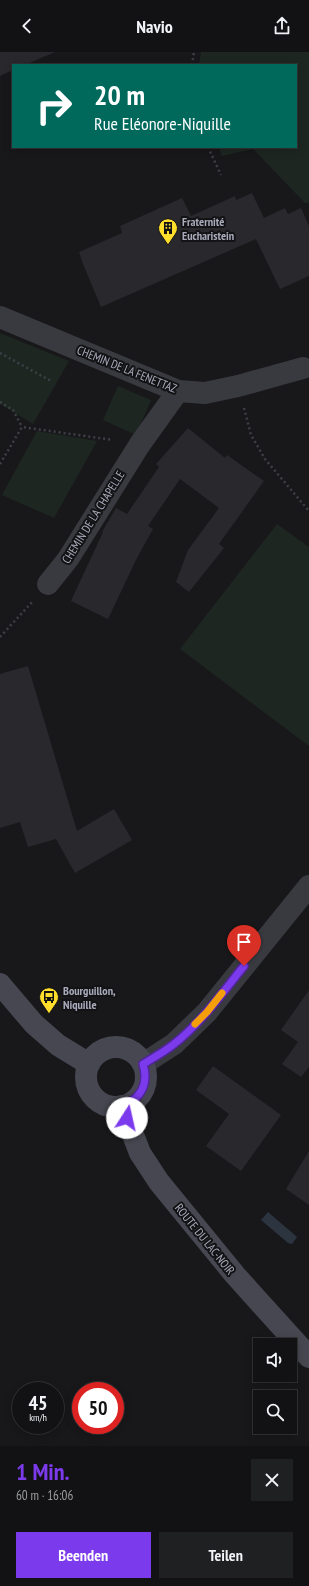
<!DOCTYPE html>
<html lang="de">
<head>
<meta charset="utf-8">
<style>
	body { margin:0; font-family:"PT Sans Narrow",sans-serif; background:#1f2022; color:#f1f3f6; height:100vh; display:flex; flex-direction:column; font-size:15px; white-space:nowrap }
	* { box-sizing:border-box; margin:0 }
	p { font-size:13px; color:#9c9ea0 }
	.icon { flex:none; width:22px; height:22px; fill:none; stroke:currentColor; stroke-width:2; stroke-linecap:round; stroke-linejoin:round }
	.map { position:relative; height:1394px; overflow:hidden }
	.side { display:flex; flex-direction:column; background:#121214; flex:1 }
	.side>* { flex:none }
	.banner { position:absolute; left:12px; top:12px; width:285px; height:84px; border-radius:0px; box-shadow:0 2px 10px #0003,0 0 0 1px #313234; background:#00695c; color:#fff; overflow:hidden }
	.controls { position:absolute; left:253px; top:1286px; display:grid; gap:8px }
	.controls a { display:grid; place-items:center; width:44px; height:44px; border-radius:0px; background:#121214; box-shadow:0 2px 10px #0003,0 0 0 1px #313234; font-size:20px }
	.speed { position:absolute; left:12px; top:1330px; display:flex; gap:8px; font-size:20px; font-weight:700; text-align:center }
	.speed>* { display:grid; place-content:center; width:52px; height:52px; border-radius:50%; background:#121214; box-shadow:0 2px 10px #0003,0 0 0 1px #313234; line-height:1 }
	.speed small { font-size:10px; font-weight:400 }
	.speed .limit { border:6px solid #d22; background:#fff; color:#111 }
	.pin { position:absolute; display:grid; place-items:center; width:34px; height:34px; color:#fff; margin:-41px -17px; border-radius:50% 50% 50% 0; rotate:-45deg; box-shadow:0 0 4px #0007 }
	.pin .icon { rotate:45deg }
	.me { position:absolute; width:44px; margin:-22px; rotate:10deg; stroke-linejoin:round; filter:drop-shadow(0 0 3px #0008) }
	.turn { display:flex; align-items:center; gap:14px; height:84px; padding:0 16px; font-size:18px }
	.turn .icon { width:52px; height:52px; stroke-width:2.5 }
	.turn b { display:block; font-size:28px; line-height:34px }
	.round { display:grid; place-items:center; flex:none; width:42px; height:42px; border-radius:0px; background:#1f2022 }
	.head { display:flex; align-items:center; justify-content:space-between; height:68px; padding:0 16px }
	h1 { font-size:24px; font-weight:800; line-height:30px; color:#7c3aed }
	.primary-button { display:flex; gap:8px; margin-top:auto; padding:8px 16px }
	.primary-button a { flex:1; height:46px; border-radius:0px; background:#7c3aed; color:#fff; font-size:16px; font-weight:800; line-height:46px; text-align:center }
	.primary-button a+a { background:#1f2022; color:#f1f3f6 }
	header { display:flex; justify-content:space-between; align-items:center; height:52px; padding:0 16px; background:#121214; font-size:18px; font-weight:800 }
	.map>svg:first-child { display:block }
	.green { fill:#1d2620 }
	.water { fill:#2c3440 }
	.building { fill:#29282c }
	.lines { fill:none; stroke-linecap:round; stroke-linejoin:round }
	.path { stroke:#3e3f47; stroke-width:2.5; stroke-dasharray:2 3; stroke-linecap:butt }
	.street { stroke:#393940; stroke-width:22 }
	.secondary { stroke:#464750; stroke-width:22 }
	.route-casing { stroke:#51269a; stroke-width:10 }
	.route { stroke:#7c3aed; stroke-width:7 }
	.slow { stroke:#f59e0b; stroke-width:7 }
	.labels { text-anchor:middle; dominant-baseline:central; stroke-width:4; stroke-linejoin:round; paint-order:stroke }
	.poi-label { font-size:12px; font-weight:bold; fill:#a9abbb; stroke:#131316; text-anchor:start }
	.street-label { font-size:12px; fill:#a9abbb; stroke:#131316 }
</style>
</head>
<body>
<header><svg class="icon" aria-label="back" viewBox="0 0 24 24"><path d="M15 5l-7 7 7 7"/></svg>Navio<svg class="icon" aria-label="share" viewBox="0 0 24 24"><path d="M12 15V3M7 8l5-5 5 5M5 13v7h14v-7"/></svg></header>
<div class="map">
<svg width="309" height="1394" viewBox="0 0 309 1394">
	<rect width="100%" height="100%" fill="#18181b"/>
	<!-- green -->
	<g class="green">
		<path d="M 201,0 L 309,0 L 309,151 L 305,151 L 253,97 L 222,104 L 219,95 L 296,95 L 296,13 L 199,13 Z"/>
		<path d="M 0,281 L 69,309 L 33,372 L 0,352 Z"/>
		<path d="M 118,334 L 151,348 L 136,383 L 103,368 Z"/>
		<path d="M 37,379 L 97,389 L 54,466 L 2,443 Z"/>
		<path d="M 277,472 L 309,495 L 309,694 L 180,597 Z"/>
	</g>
	<!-- water -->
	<path class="water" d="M 268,1160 L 297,1185 L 292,1192 L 288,1191 L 261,1168 Z"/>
	<!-- building -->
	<g class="building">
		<path d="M 0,0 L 55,0 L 25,13 L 13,13 L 13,18 L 0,24 Z"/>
		<path d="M 252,141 L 264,166 L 285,156 L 288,162 L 301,156 L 309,174 L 309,224 L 280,237 L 256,187 L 101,255 L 83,212 L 79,200 L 122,181 L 120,174 L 182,146 L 191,164 L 235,144 L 236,148 Z"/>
		<path d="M 188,376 L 225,406 L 227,403 L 264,429 L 219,492 L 224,496 L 189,540 L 176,530 L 188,498 L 219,456 L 180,427 L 148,474 L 153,477 L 136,508 L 108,567 L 71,549 L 103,480 L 102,480 L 116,456 L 127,462 L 159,415 L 156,412 Z"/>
		<path d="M 28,614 L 77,779 L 114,757 L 132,788 L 75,821 L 56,787 L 28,795 L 20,770 L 0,776 L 0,622 Z"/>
		<path d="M 309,938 L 309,1015 L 301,1025 L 282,1012 L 298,990 L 281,978 Z"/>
		<path d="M 213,1014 L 281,1063 L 241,1119 L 206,1094 L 229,1062 L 196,1038 Z"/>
		<path d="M 309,1099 L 309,1153 L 286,1137 Z"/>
	</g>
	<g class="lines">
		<!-- path -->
		<g class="path">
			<path d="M 192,13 L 194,0"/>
			<path d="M 208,95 L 221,123"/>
			<path d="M 0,301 L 51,329"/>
			<path d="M 0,350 L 13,358 L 22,375"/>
			<path d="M 244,356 L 251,383 L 265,407 L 309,459"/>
			<path d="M 0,412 L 22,375 L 113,388"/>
			<path d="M 0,585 L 33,549"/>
		</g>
		<!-- street -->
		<g class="street">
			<path d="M 0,265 L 178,339 L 205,341 L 238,334 L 303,316"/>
			<path d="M 48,532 L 68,507 L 140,392 L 178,339"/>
			<path d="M 143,1012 L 174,992 L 207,960 L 309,834"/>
		</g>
		<!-- secondary -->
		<g class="secondary">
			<path d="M 0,932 L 34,972 L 58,993 L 89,1012"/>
			<circle cx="116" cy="1025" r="30"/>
			<path d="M 122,1054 L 140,1101 L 159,1130 L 235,1223 L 309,1305"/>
		</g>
	</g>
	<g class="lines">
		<defs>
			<path id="route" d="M 127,1066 L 122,1054 C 141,1047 149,1032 143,1012 C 153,1006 164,1000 174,992 C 201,971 222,941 244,914"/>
		</defs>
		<!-- route casing -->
		<use href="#route" class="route-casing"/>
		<!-- route -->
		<use href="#route" class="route"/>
		<!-- slow -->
		<path class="slow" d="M 195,972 L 207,960 L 222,941"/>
	</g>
	<!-- icons -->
	<defs>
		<symbol id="building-pin" viewBox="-11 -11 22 30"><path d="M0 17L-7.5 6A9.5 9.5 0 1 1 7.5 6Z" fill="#ffde2b" stroke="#131316"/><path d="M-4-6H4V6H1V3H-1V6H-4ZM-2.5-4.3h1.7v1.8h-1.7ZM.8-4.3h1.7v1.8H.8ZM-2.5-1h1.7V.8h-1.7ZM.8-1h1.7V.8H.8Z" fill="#111"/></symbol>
		<symbol id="bus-pin" viewBox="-11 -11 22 30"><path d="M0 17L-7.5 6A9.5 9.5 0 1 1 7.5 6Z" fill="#ffde2b" stroke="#131316"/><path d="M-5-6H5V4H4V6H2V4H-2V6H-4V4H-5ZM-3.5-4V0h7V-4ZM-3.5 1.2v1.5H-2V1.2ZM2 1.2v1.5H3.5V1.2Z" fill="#111"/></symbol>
	</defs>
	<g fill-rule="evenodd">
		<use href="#building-pin" x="157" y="165" width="22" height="30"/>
		<use href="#bus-pin" x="38" y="934" width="22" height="30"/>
	</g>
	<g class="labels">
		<!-- poi labels -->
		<g class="poi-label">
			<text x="182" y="169">Fraternité<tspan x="182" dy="14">Eucharistein</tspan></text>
			<text x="63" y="938">Bourguillon,<tspan x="63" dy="14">Niquille</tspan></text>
		</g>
		<!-- street labels -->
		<g class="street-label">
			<text transform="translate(127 317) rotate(22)">CHEMIN DE LA FENETTAZ</text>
			<text transform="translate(93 465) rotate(-58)">CHEMIN DE LA CHAPELLE</text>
			<text transform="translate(205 1187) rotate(51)">ROUTE DU LAC-NOIR</text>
		</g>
	</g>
</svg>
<div class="controls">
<a><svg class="icon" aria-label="sound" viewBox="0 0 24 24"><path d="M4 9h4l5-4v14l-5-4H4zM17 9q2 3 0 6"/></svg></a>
<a><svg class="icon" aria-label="search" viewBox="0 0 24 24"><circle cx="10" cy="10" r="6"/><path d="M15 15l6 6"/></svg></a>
</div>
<div class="speed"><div>45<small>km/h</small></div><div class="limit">50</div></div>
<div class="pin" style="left:244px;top:914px;background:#d93025"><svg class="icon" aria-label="arrive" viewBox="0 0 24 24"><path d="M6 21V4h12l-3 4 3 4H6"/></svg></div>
<svg class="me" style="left:127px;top:1066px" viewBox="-20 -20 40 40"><circle r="19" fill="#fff"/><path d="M0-13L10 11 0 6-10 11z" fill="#7c3aed"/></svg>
<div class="banner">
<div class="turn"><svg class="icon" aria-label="right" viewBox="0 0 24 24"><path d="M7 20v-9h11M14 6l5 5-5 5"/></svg><div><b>20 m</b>Rue Eléonore-Niquille</div></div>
</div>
</div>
<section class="side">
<div class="head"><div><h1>1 Min.</h1><p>60 m · 16:06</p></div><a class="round"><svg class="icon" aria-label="close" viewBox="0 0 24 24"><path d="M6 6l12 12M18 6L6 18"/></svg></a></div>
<div class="primary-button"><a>Beenden</a><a>Teilen</a></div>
</section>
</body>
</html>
